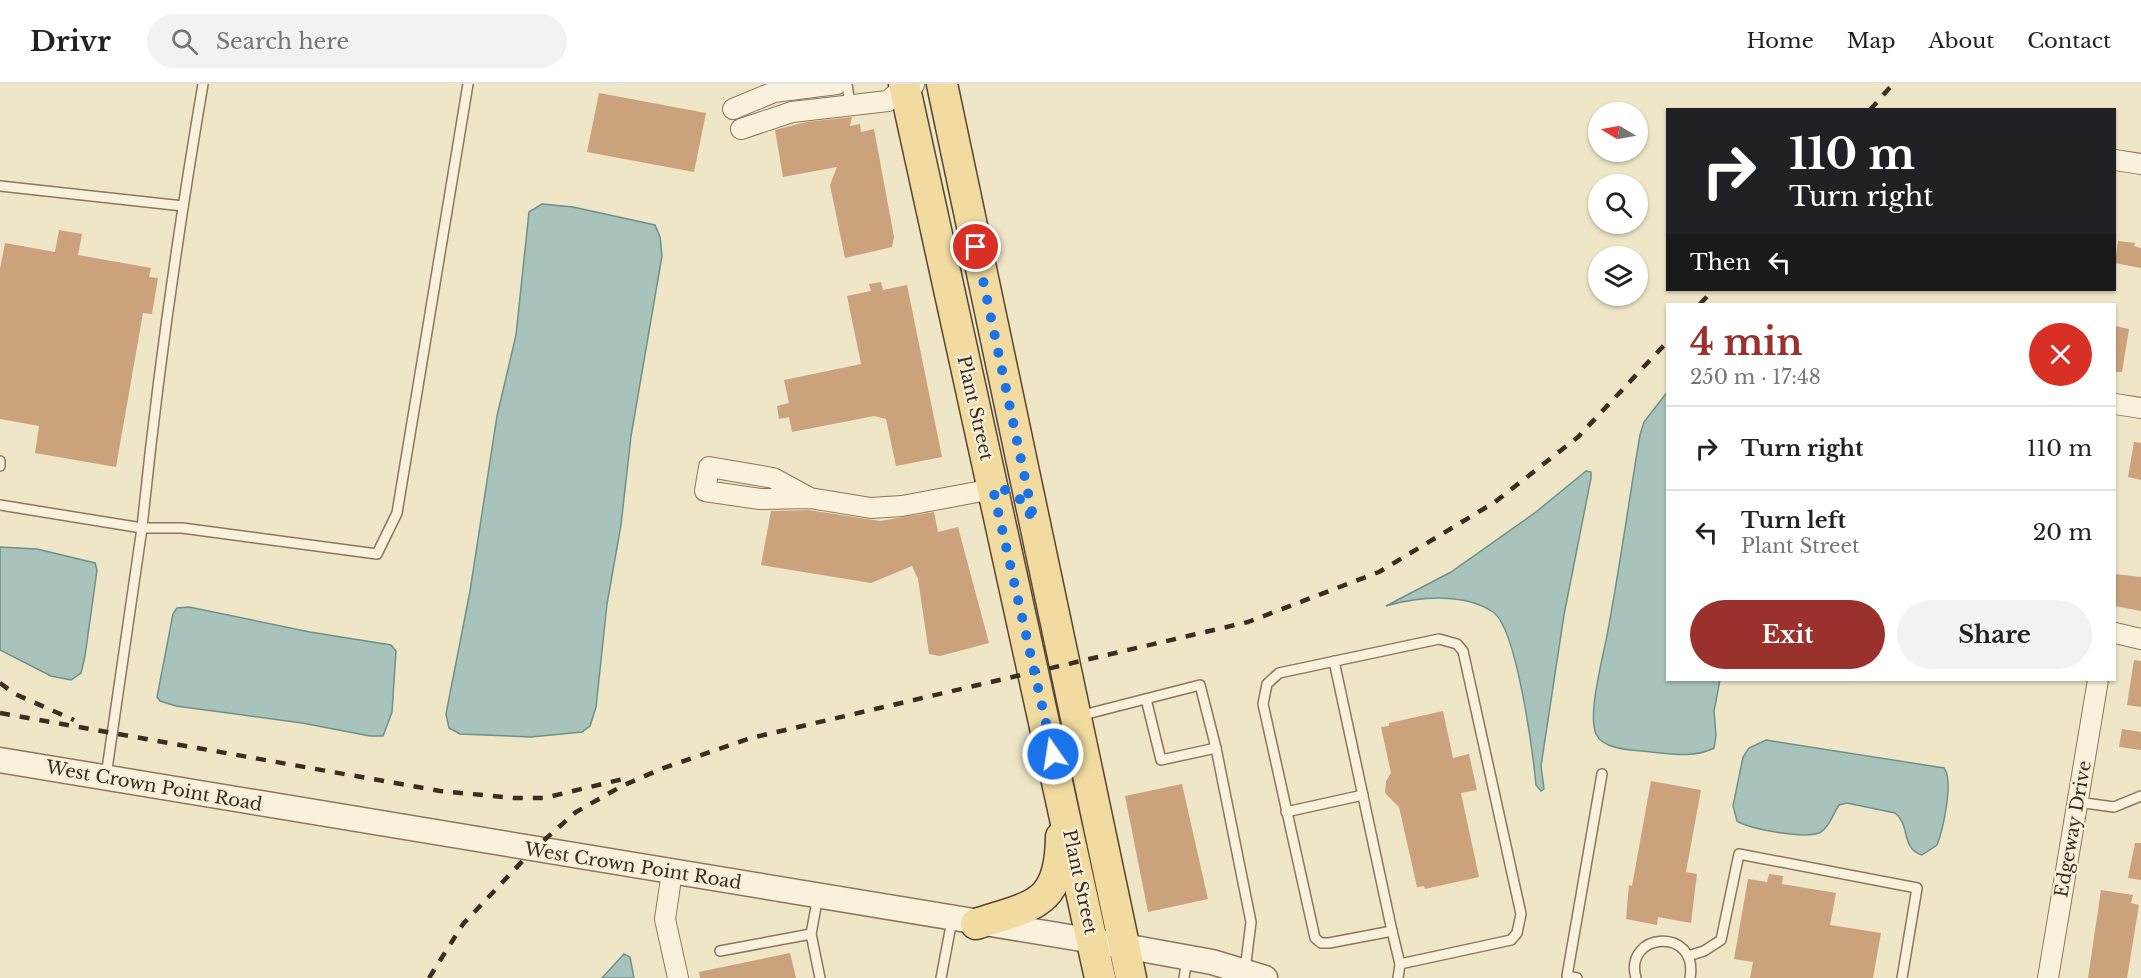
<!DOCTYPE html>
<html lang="en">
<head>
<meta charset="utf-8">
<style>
	body { margin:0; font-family:"Libre Baskerville",serif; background:#f2f2f2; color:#222; height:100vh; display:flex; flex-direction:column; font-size:22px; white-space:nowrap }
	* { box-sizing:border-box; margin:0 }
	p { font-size:20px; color:#767676 }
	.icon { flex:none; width:33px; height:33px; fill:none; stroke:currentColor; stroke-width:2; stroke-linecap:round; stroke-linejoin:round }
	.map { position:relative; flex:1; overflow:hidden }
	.panel { position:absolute; left:1666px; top:219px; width:450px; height:378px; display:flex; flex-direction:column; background:#fff; border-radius:0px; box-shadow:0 2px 4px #0004 }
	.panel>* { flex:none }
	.guide { position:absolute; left:1666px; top:24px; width:450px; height:183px; border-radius:0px; box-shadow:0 2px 4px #0004; background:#202124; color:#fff; overflow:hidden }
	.needle { width:39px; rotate:280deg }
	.tools { position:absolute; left:1588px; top:18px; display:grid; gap:12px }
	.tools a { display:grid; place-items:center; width:60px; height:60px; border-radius:50%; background:#fff; box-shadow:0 2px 4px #0004; font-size:30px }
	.pin { position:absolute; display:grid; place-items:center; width:51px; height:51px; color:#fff; margin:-26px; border:3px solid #fff; border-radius:50%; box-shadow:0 2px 6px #0007 }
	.me { position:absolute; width:66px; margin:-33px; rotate:347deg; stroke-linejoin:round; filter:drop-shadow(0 0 4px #0008) }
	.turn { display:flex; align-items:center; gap:21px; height:126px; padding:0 24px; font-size:27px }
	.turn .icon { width:78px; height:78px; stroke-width:2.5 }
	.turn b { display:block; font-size:42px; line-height:51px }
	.then { display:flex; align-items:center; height:57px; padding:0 24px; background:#0003; gap:12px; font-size:22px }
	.round { display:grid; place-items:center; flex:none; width:63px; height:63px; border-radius:32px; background:#f2f2f2 }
	.summary { display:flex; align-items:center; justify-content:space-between; height:102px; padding:0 24px }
	h1 { font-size:36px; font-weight:700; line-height:45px; color:#9a312c }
	.action { display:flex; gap:12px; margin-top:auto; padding:12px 24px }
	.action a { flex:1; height:69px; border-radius:36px; background:#9a312c; color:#fff; font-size:24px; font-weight:700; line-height:69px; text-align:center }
	.action a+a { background:#f2f2f2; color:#222 }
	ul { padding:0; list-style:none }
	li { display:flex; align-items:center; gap:18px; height:84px; padding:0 24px; border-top:2px solid #e0e0e0 }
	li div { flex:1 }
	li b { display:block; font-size:22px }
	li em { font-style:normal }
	header { display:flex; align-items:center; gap:36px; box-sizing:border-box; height:84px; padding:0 30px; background:#fff; border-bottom:2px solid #e0e0e0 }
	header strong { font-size:28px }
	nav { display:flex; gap:33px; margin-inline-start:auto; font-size:21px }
	.search { width:420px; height:54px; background:#f2f2f2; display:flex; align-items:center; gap:15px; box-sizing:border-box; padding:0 21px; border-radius:33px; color:#767676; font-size:22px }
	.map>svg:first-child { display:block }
	.water { fill:#a8c2bc; stroke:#6f918a; stroke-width:1.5 }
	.building { fill:#cca27d }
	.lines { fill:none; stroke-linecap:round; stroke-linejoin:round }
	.service-casing { stroke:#8b775c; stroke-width:12 }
	.minor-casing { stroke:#8b775c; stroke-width:22 }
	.tertiary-casing { stroke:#8b775c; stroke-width:27 }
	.primary-casing { stroke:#594530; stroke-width:33 }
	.service { stroke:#f9f1db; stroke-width:9 }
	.minor { stroke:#f9f1db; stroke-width:20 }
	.tertiary { stroke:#f9f1db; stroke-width:24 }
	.primary { stroke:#f1dba0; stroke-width:30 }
	.rail { stroke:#3b2e20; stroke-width:4.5; stroke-dasharray:10 10; stroke-linecap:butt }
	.route { stroke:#1a73e8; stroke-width:10; stroke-dasharray:0 18 }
	.labels { text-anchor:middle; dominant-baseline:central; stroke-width:4.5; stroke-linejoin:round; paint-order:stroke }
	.street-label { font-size:18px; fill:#3b2e20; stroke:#f6eed7 }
</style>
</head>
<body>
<header>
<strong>Drivr</strong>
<div class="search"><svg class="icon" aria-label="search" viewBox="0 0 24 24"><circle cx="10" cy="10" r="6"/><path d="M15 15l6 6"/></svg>Search here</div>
<nav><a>Home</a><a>Map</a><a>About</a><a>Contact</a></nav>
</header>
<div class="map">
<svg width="2141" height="894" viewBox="0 0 2141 894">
	<rect width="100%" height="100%" fill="#efe5c7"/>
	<!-- water -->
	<g class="water">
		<path d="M 542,120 L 573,123 L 655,141 L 660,153 L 662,172 L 631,352 L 621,441 L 607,520 L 596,623 L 590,642 L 582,648 L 531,653 L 460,650 L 449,644 L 446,630 L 470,507 L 497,332 L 516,251 L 529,128 Z"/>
		<path d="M 1668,307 L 1668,596 L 1720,596 L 1714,627 L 1716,651 L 1714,664 C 1695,674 1671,670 1651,668 C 1635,666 1604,667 1596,650 C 1587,630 1604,570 1608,546 C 1620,482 1629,416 1640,351 L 1644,338 Z"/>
		<path d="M 1586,387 L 1591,388 L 1591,394 L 1564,531 L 1541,682 L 1544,705 L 1541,707 L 1536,701 C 1533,670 1517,544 1493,528 C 1464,508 1418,513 1386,522 L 1451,488 L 1536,428 Z"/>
		<path d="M 0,463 L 37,465 L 95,479 L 97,486 L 85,572 L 81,589 L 71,596 L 51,592 L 0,566 Z"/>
		<path d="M 189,523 L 310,548 L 391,561 L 396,567 L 392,628 L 383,652 L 370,652 L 302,639 L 176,622 L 160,617 L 157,613 L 173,530 L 177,524 Z"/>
		<path d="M 1766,656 L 1944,684 C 1954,696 1943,746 1937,761 L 1922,771 C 1900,764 1911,741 1895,729 L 1847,719 L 1839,721 C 1833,730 1830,742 1821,748 C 1807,756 1750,745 1737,737 L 1733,722 L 1743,673 L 1749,664 Z"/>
		<path d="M 624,870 L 630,873 L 634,894 L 602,894 Z"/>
	</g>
	<!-- building -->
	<g class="building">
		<path d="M 599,9 L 706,29 L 694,88 L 587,68 Z"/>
		<path d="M 852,33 L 850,42 L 860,40 L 861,48 L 874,45 L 894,153 L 892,163 L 845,174 L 830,101 L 837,83 L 783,93 L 775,46 L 806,38 Z"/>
		<path d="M 59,146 L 82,150 L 78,171 L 151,184 L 149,193 L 158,194 L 152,230 L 143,229 L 116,383 L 35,369 L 39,342 L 0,335 L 0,185 L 5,159 L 55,168 Z"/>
		<path d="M 2118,157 L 2135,159 L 2134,162 L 2141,164 L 2141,184 L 2115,179 Z"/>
		<path d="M 881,198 L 883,206 L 907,201 L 942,373 L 896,382 L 886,335 L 874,332 L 792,348 L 789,333 L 779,335 L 777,322 L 789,319 L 784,296 L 861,280 L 847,212 L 871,207 L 869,200 Z"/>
		<path d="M 2115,242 L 2129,245 L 2122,288 L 2115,288 Z"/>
		<path d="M 2134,358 L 2141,359 L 2141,396 L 2128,393 Z"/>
		<path d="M 809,426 L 880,437 L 934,428 L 938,448 L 958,443 L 989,559 L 940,572 L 929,570 L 918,495 L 912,482 L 871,499 L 761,481 L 771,427 Z"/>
		<path d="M 2115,490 L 2141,493 L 2141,527 L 2115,522 Z"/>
		<path d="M 2134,576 L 2141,577 L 2141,623 L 2127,621 Z"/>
		<path d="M 1443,627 L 1453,674 L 1469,670 L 1477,706 L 1461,709 L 1479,793 L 1425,805 L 1424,802 L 1417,803 L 1399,723 L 1385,709 L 1386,697 L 1391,689 L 1381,643 L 1389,642 L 1389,639 Z"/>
		<path d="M 2122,645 L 2141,648 L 2141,666 L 2119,663 Z"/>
		<path d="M 1651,697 L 1701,706 L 1686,788 L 1697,790 L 1691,839 L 1658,833 L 1657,841 L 1626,835 L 1629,801 L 1632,802 Z"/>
		<path d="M 1182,700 L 1208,815 L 1148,828 L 1125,712 Z"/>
		<path d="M 2135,759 L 2141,759 L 2141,796 L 2128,794 Z"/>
		<path d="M 1769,790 L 1783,792 L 1782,800 L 1836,809 L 1830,841 L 1881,849 L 1873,894 L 1750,894 L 1753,878 L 1734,875 L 1748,795 L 1767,798 Z"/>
		<path d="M 2101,806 L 2133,811 L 2131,819 L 2139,821 L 2127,894 L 2088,894 Z"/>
		<path d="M 790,869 L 796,894 L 700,894 L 699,888 Z"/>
	</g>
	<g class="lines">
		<defs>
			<g id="service">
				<path d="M 203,0 C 178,147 157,295 142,444 L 182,444 L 377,470 L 397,429 L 468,0"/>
				<path d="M 847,0 L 850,21"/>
				<path d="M 0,102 L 183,122"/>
				<path d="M 0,377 L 0,382"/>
				<path d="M 0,421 L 142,444 L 106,692"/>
				<path d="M 1334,577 L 1392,847 L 1329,859 L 1321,859 L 1315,854 L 1263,620 L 1267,600 L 1279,589 L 1439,555 L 1457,560 L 1463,567 L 1521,830 L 1517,849 L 1511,856 L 1400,880 L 1398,894"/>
				<path d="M 1146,615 L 1161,676 L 1216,664"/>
				<path d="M 1079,632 L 1200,601 L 1216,664 L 1251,838 L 1245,886"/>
				<path d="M 2077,718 L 2114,723 L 2141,712"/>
				<path d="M 1286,728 L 1363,711"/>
				<path d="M 818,812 L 811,850 L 820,894"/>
				<path d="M 1392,847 L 1400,880"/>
				<path d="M 720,867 L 811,850"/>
				<path d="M 1688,872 L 1704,867 L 1721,856 L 1739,770 L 1917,804 L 1902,894"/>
				<path d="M 941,894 L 952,836"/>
				<path d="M 1184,894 L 1187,874"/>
				<path d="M 1577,894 L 1567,892 L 1602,690"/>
				<path d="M 1636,894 C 1623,848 1699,842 1690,894"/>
			</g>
			<g id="minor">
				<path d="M 733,25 L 774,8 L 837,0"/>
				<path d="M 741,45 L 792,28 L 888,17 L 905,2 L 914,1"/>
				<path d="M 2115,76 L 2141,80"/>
				<path d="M 2115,320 L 2141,324"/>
				<path d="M 810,414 L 773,394 L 709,383 L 705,407 L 760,415 L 810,414 L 871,424 L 902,422 L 993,405"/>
				<path d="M 2115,549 L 2141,555"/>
				<path d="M 672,788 L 665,835 L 678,894"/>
				<path d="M 2048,894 L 2098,596"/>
			</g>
			<path id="tertiary" d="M 0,676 L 1124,862 L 1212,878 L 1265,894"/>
			<g id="primary">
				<path d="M 904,0 L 1100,894"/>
				<path d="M 942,0 L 1131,894"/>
				<path d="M 976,840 C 1034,821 1060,822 1061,753"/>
			</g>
		</defs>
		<!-- service casing -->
		<use href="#service" class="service-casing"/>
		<!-- minor casing -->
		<use href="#minor" class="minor-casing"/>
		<!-- tertiary casing -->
		<use href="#tertiary" class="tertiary-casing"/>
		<!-- primary casing -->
		<use href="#primary" class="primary-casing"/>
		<!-- service -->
		<use href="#service" class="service"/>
		<!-- minor -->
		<use href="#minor" class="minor"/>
		<!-- tertiary -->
		<use href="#tertiary" class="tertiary"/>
		<!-- primary -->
		<use href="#primary" class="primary"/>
		<!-- rail -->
		<g class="rail">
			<path d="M 1870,26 L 1893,0"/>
			<path d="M 1700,220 L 1713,206"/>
			<path d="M 0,599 L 15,610 L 74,636"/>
			<path d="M 0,629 L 440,707 L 514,714 L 544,714 L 623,695"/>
			<path d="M 429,894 L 463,840 L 533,766 L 576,728 L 622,702 L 661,685 L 751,654 L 1248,538 L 1379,488 L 1495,418 L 1578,353 L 1668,257"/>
		</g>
	</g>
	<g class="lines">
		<!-- route -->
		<path class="route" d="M 976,163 L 1034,437 C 1022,418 1018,404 993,405 L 1053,670"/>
	</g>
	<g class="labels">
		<!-- street labels -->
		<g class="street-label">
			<text transform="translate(975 324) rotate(77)">Plant Street</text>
			<text transform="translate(154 702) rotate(10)">West Crown Point Road</text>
			<text transform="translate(2073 745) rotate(-80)">Edgeway Drive</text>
			<text transform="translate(633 782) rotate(9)">West Crown Point Road</text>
			<text transform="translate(1080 798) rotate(78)">Plant Street</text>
		</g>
	</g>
</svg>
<div class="tools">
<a><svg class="needle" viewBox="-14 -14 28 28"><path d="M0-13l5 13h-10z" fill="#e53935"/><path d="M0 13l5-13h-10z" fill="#767676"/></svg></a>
<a><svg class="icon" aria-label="search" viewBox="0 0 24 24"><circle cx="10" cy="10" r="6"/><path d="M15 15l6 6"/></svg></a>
<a><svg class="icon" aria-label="layers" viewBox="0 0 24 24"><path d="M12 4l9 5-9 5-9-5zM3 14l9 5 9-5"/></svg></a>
</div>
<div class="pin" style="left:976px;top:163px;background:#d93025"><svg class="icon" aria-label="arrive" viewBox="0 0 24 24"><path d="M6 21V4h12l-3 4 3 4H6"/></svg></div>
<svg class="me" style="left:1053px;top:670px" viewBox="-20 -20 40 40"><circle r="17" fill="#1a73e8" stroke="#fff" stroke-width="3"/><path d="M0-11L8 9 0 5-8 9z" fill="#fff"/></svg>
<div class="guide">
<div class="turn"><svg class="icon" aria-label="right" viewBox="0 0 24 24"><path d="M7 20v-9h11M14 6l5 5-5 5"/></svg><div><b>110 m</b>Turn right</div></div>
<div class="then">Then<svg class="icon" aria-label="left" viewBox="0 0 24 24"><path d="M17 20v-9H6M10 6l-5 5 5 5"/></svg></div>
</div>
<section class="panel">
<div class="summary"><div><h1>4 min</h1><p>250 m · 17:48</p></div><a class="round" style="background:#d93025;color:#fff"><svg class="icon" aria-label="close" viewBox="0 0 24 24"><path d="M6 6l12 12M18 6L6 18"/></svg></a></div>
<ul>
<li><svg class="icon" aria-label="right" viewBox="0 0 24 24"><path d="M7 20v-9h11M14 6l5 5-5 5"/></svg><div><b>Turn right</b></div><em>110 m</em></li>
<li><svg class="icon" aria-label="left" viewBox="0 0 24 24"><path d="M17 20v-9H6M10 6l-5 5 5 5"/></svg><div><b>Turn left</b><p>Plant Street</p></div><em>20 m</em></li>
</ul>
<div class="action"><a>Exit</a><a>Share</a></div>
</section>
</div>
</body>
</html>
